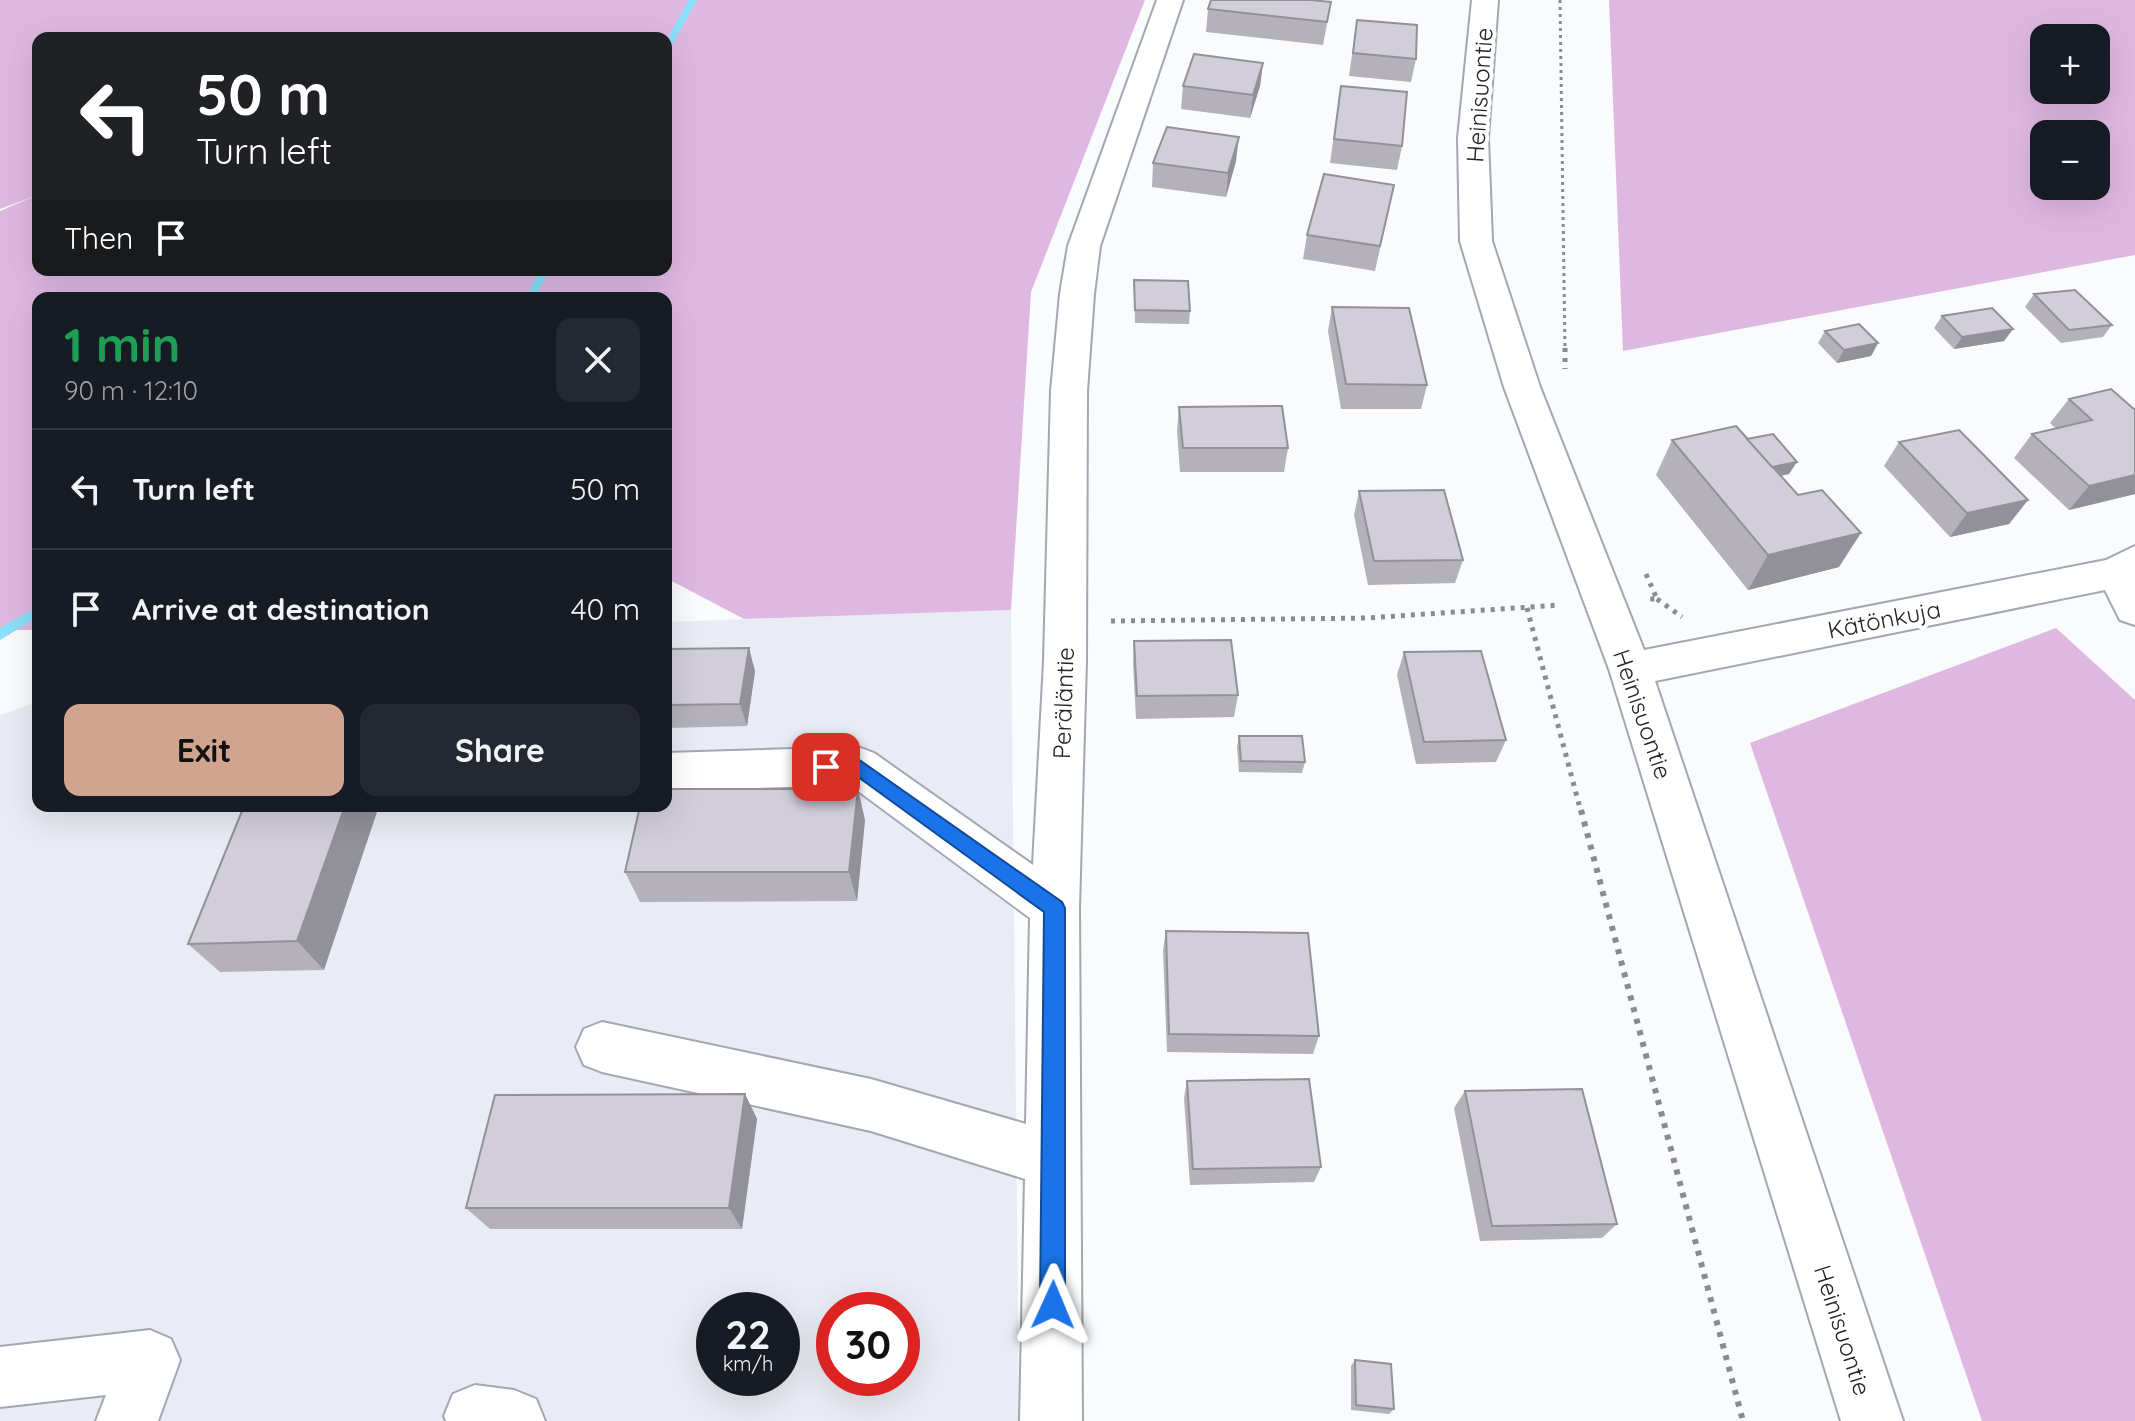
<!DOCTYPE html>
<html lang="en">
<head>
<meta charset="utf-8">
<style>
	body { margin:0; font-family:Quicksand,sans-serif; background:#242831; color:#f1f3f6; height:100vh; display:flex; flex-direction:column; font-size:30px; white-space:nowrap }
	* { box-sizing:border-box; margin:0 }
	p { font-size:26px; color:#9ea1a6 }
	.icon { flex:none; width:44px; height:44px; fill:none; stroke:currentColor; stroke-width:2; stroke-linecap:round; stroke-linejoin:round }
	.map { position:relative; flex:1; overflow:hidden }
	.details { position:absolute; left:32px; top:292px; width:640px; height:520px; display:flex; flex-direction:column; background:#171b24; border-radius:16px; box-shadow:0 8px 32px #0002 }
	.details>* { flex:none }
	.top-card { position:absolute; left:32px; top:32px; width:640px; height:244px; border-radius:16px; box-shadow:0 8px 32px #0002; background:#202124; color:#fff; overflow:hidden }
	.controls { position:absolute; left:2030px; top:24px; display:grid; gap:16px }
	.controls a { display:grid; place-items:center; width:80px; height:80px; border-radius:16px; background:#171b24; box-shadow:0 8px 32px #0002; font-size:40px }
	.speed { position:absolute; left:696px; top:1292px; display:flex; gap:16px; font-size:40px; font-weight:700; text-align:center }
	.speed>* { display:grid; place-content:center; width:104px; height:104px; border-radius:50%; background:#171b24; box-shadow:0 8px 32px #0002; line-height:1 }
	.speed small { font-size:20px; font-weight:400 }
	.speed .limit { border:12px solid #d22; background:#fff; color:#111 }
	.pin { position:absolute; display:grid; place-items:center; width:68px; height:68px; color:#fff; margin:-34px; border-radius:16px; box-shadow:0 4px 12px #0006 }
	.me { position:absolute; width:88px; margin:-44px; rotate:1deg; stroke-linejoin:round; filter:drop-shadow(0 0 6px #0008) }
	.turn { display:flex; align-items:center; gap:28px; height:168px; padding:0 32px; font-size:36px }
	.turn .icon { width:104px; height:104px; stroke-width:2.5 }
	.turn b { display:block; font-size:56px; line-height:68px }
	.then { display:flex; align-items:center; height:76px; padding:0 32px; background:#0003; gap:16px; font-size:30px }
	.round { display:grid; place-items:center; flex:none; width:84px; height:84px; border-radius:16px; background:#242831 }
	.head { display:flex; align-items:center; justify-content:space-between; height:136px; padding:0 32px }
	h1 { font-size:48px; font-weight:700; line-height:60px; color:#1e9e55 }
	.cta { display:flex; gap:16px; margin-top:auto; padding:16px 32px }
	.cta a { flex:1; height:92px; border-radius:16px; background:#d0a48f; color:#111; font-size:32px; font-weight:700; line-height:92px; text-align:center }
	.cta a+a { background:#242831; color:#f1f3f6 }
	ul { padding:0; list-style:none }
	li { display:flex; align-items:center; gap:24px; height:120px; padding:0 32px; border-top:2px solid #363941 }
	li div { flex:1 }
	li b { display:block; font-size:30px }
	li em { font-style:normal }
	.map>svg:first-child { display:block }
	.built { fill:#e9ecf4; fill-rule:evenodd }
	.green { fill:#dfb8e2; fill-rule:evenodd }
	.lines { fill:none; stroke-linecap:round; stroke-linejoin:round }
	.stream { fill:#8bdff8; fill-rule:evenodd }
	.minor-casing { stroke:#a3a7b2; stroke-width:4 }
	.path-far2 { stroke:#898b8e; stroke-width:3; stroke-dasharray:3 4; stroke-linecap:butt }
	.path-far1 { stroke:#898b8e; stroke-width:5; stroke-dasharray:4 6; stroke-linecap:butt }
	.path { stroke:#898b8e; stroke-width:6; stroke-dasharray:5 7; stroke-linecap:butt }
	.minor { fill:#fff; fill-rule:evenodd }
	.wall { fill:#b4b1bb }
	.shaded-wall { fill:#929099 }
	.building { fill:#d1ceda; stroke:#929099; stroke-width:2 }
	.route { fill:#1a73e8; stroke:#114b97; stroke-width:2 }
	.labels { text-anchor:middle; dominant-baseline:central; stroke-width:8; stroke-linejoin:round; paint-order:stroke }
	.street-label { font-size:24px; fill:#222428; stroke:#fff }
</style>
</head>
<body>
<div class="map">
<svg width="2135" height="1421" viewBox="0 0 2135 1421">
	<rect width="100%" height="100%" fill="#fafbfd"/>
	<!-- built -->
	<path class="built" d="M 1011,610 L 1019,1421 L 0,1421 L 0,715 L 38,702 L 38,806 L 666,806 L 666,622 ZM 714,1310 L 782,1310 L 782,1378 L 714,1378 ZM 834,1310 L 902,1310 L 902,1378 L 834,1378 Z"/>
	<!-- green -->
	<g class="green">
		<path d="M 0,0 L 1145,0 L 1031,292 L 1011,610 L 744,619 L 666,578 L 666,298 L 38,298 L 38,630 L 0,630 L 0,211 L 35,196 L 0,209 ZM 38,38 L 666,38 L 666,270 L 38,270 Z"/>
		<path d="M 1609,0 L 2135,0 L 2135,255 L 1623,351 ZM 2096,38 L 2096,90 L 2044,90 L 2044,38 ZM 2096,134 L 2096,186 L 2044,186 L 2044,134 Z"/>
		<path d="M 2056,628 L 2135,700 L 2135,1421 L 1982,1421 L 1750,743 Z"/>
	</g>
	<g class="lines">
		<!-- stream -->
		<g class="stream">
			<path d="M 689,0 L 697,0 L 670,49 L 666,52 L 666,41 Z"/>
			<path d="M 540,270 L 550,270 L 535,298 L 525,298 Z"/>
			<path d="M 38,606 L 38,617 L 0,640 L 0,628 Z"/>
		</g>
		<defs>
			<g id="minor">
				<path d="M 1157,0 L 1183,0 L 1100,246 L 1094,294 L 1087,391 L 1086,661 L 1079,908 L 1082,1421 L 1020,1421 L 1025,1179 L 871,1131 L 602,1072 L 584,1065 L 576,1047 L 584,1029 L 602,1022 L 871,1079 L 1026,1124 L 1030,918 L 850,785 L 666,791 L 666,753 L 858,747 L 874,753 L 1033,865 L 1044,661 L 1051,391 L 1060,294 L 1068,246 Z"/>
				<path d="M 1472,0 L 1498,0 L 1488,138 L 1492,241 L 1540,387 L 1644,650 L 2106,560 L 2135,546 L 2135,625 L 2120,620 L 2105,590 L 1655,681 L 1903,1421 L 1841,1421 L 1609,669 L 1504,387 L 1460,241 L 1458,138 Z"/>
				<path d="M 150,1330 L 171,1339 L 180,1360 L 158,1421 L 96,1421 L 106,1395 L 0,1407 L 0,1347 Z"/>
				<path d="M 475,1385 L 514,1390 L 536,1399 L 545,1421 L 446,1421 L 444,1416 L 453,1394 Z"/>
			</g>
		</defs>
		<!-- minor casing -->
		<use href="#minor" class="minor-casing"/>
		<!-- path-far2 -->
		<path class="path-far2" d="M 1560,0 L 1565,350"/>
		<!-- path-far1 -->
		<g class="path-far1">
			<path d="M 1565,348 L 1565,369"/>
			<path d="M 1646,574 L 1657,599 L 1650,599"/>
			<path d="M 1657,599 L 1682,617"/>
			<path d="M 1527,608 L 1581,812"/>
			<path d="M 1111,621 L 1367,618 L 1560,605"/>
		</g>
		<!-- path -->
		<path class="path" d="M 1581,810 L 1743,1421"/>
		<!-- minor -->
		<use href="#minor" class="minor"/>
	</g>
	<!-- wall -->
	<g class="wall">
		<path d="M 1331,2 L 1323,45 L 1206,32 L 1208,9 Z"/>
		<path d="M 1357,20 L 1416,59 L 1411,82 L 1349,76 Z"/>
		<path d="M 1263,63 L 1260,86 L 1250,118 L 1181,109 L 1183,86 Z"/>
		<path d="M 1341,86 L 1402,146 L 1397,170 L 1330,163 Z"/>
		<path d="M 1236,161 L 1226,197 L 1152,187 L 1153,163 Z"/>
		<path d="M 1394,185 L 1375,271 L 1303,259 L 1307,235 Z"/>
		<path d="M 1134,280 L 1190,311 L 1189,324 L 1135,323 Z"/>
		<path d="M 2034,294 L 2112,325 L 2103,337 L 2061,343 L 2025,307 Z"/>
		<path d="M 1332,307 L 1427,385 L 1421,409 L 1341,409 L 1328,331 Z"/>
		<path d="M 1942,316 L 2013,329 L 2004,341 L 1954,349 L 1934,328 Z"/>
		<path d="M 1825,331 L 1878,343 L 1871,356 L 1837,363 L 1818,343 Z"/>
		<path d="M 2069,399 L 2135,410 L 2135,494 L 2069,510 L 2014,458 L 2032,434 L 2056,429 L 2050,423 Z"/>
		<path d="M 1179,407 L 1288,448 L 1284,472 L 1180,472 L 1177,431 Z"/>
		<path d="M 1747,439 L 1789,474 L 1781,476 L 1839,567 L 1748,590 L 1656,475 L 1672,440 Z"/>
		<path d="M 1899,442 L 2028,500 L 2009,524 L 1950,537 L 1884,466 Z"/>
		<path d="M 1359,491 L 1463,560 L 1455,583 L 1368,585 L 1354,515 Z"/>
		<path d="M 1134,641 L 1238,695 L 1234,717 L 1136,719 L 1133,663 Z"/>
		<path d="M 666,649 L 755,671 L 747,726 L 666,728 Z"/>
		<path d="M 1404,652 L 1506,740 L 1496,762 L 1416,764 L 1397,675 Z"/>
		<path d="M 1239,736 L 1305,762 L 1302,773 L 1239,772 L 1237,747 Z"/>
		<path d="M 244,806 L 324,970 L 220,972 L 188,944 Z"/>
		<path d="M 865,820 L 857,901 L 640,902 L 625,872 Z"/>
		<path d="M 1166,931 L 1319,1036 L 1313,1054 L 1167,1052 L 1163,950 Z"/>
		<path d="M 1187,1081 L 1321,1167 L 1314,1182 L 1190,1185 L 1184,1098 Z"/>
		<path d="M 1465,1091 L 1617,1224 L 1602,1238 L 1480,1241 L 1454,1108 Z"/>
		<path d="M 745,1094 L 757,1119 L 742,1229 L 490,1229 L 466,1208 Z"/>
		<path d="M 1355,1360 L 1394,1409 L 1389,1414 L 1351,1410 L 1351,1366 Z"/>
	</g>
	<!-- shaded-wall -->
	<g class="shaded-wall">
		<path d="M 1263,63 L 1260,86 L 1250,118 L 1253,95 Z"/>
		<path d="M 1239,137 L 1236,161 L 1226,197 L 1228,173 Z"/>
		<path d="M 2013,329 L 2004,341 L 1954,349 L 1962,337 Z"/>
		<path d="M 1878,343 L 1871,356 L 1837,363 L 1844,350 Z"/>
		<path d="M 1797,462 L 1789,474 L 1759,480 L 1766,468 Z"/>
		<path d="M 2135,475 L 2135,494 L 2069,510 L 2089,486 Z"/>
		<path d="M 2028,500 L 2009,524 L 1950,537 L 1967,513 Z"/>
		<path d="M 1861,533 L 1839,567 L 1748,590 L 1768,555 Z"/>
		<path d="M 749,648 L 755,671 L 747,726 L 740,704 Z"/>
		<path d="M 858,789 L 865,820 L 857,901 L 849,872 Z"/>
		<path d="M 345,806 L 379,806 L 324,970 L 297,941 Z"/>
		<path d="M 745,1094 L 757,1119 L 742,1229 L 729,1208 Z"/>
	</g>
	<!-- building -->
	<g class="building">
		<path d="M 1211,0 L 1311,0 L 1331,2 L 1327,22 L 1208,9 Z"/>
		<path d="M 1357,20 L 1417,25 L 1416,59 L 1353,53 Z"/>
		<path d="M 1194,54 L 1263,63 L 1253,95 L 1183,86 Z"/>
		<path d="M 1341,86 L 1407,92 L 1402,146 L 1334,139 Z"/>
		<path d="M 1167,127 L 1239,137 L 1228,173 L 1153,163 Z"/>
		<path d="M 1324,174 L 1394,185 L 1380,246 L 1307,235 Z"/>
		<path d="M 1134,280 L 1188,281 L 1190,311 L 1135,310 Z"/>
		<path d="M 2075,290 L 2112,325 L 2069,330 L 2034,294 Z"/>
		<path d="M 1332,307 L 1409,308 L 1427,385 L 1346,384 Z"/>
		<path d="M 1992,308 L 2013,329 L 1962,337 L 1942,316 Z"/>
		<path d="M 1859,324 L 1878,343 L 1844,350 L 1825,331 Z"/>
		<path d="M 2111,389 L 2135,410 L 2135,475 L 2089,486 L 2032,434 L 2092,420 L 2069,399 Z"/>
		<path d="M 1282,406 L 1288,448 L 1183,448 L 1179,407 Z"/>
		<path d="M 1736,426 L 1798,495 L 1822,490 L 1861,533 L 1768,555 L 1672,440 Z"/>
		<path d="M 1959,430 L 2028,500 L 1967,513 L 1899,442 Z"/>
		<path d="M 1773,434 L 1797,462 L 1772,467 L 1747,439 Z"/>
		<path d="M 1444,490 L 1463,560 L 1374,561 L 1359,491 Z"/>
		<path d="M 1231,640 L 1238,695 L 1137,696 L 1134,641 Z"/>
		<path d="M 749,648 L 740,704 L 666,705 L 666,649 Z"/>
		<path d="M 1481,651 L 1506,740 L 1424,742 L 1404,652 Z"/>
		<path d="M 1239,736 L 1302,736 L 1305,762 L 1241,761 Z"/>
		<path d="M 666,789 L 858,789 L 849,872 L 625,872 L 640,806 L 666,806 Z"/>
		<path d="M 244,806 L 345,806 L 297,941 L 188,944 Z"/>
		<path d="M 1166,931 L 1308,933 L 1319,1036 L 1169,1034 Z"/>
		<path d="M 1309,1079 L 1321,1167 L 1193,1169 L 1187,1081 Z"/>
		<path d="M 1582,1089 L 1617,1224 L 1492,1226 L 1465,1091 Z"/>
		<path d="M 745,1094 L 729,1208 L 466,1208 L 495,1095 Z"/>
		<path d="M 1355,1360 L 1391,1364 L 1394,1409 L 1356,1405 Z"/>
	</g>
	<!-- route -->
	<path class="route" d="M 858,759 L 1062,902 L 1065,908 L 1065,1305 L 1061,1314 L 1053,1317 L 1044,1314 L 1040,1305 L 1044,912 L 854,774 L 819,773 L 816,767 L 819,762 Z"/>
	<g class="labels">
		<!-- street labels -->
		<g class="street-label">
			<text transform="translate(1479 95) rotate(-86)">Heinisuontie</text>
			<text transform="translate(1884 619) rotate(-11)">Kätönkuja</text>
			<text transform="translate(1063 703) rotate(-88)">Peräläntie</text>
			<text transform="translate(1643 714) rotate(71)">Heinisuontie</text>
			<text transform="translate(1843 1330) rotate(72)">Heinisuontie</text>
		</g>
	</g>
</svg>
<div class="controls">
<a>+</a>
<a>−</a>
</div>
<div class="speed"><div>22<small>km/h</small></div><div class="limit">30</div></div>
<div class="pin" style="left:826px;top:767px;background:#d93025"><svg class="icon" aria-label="arrive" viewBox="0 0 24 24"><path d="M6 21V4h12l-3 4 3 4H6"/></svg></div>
<svg class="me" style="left:1053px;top:1305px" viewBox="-20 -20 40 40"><path d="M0-17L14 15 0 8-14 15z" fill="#1a73e8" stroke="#fff" stroke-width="4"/></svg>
<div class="top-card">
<div class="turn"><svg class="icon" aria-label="left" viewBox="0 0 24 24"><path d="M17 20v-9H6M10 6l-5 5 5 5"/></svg><div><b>50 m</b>Turn left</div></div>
<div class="then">Then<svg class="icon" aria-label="arrive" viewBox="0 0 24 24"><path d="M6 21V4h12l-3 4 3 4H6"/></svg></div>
</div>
<section class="details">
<div class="head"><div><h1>1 min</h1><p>90 m · 12:10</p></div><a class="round"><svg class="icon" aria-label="close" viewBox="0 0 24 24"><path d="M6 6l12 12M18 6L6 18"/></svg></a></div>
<ul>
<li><svg class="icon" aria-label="left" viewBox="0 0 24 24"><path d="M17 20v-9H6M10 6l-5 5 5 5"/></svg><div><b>Turn left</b></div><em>50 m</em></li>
<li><svg class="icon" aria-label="arrive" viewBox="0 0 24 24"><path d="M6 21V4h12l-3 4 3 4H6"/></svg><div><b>Arrive at destination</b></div><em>40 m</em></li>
</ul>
<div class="cta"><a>Exit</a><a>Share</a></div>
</section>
</div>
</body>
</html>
